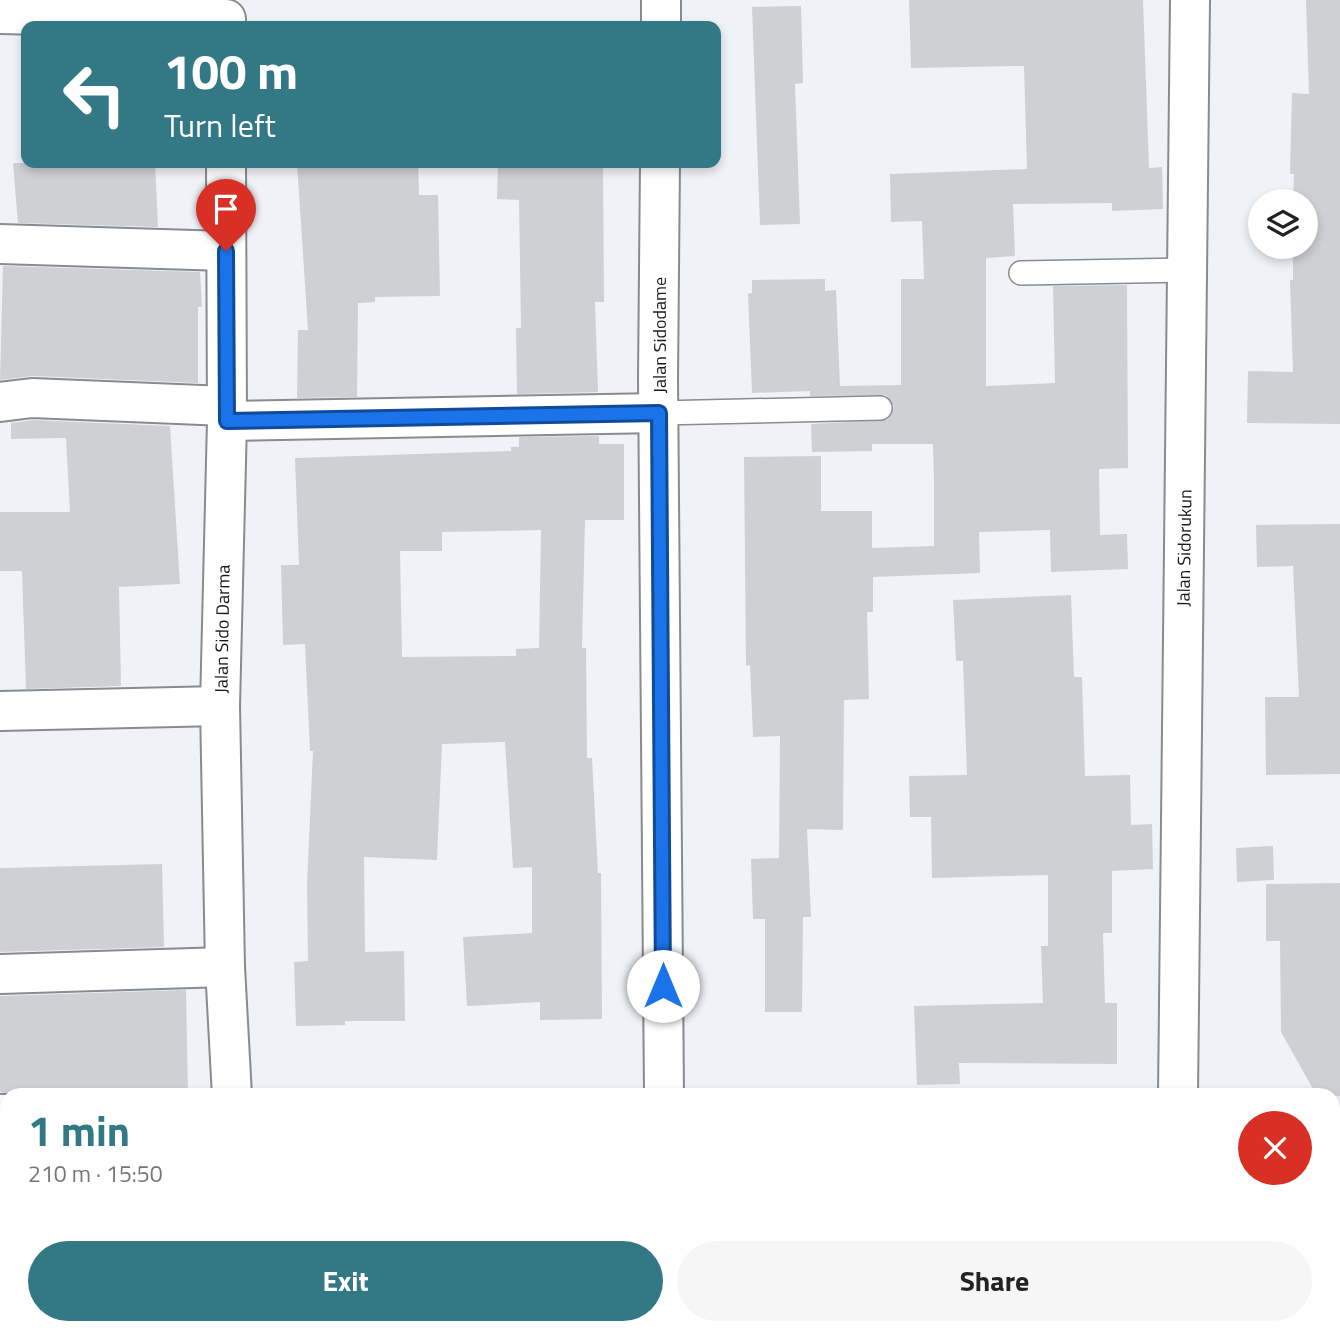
<!DOCTYPE html>
<html lang="en">
<head>
<meta charset="utf-8">
<style>
	body { margin:0; font-family:"Titillium Web",sans-serif; background:#f6f6f6; color:#222; height:100vh; display:flex; flex-direction:column; font-size:26px; white-space:nowrap }
	* { box-sizing:border-box; margin:0 }
	p { font-size:23px; color:#767676 }
	.icon { flex:none; width:38px; height:38px; fill:none; stroke:currentColor; stroke-width:2; stroke-linecap:round; stroke-linejoin:round }
	.map { position:relative; flex:1; overflow:hidden }
	.details { position:absolute; left:0px; top:1088px; width:1340px; height:247px; display:flex; flex-direction:column; background:#fff; border-radius:21px 21px 0 0; box-shadow:0 4px 10px #0003 }
	.details>* { flex:none }
	.hud { position:absolute; left:21px; top:21px; width:700px; height:147px; border-radius:14px; box-shadow:0 4px 10px #0003; background:#327885; color:#fff; overflow:hidden }
	.controls { position:absolute; left:1248px; top:189px; display:grid; gap:14px }
	.controls a { display:grid; place-items:center; width:70px; height:70px; border-radius:50%; background:#fff; box-shadow:0 4px 10px #0003; font-size:35px }
	.pin { position:absolute; display:grid; place-items:center; width:60px; height:60px; color:#fff; margin:-72px -30px; border-radius:50% 50% 50% 0; rotate:-45deg; box-shadow:0 0 7px #0007 }
	.pin .icon { rotate:45deg }
	.me { position:absolute; width:77px; margin:-38px; rotate:0deg; stroke-linejoin:round; filter:drop-shadow(0 0 5px #0008) }
	.turn { display:flex; align-items:center; gap:24px; height:147px; padding:0 28px; font-size:32px }
	.turn .icon { width:91px; height:91px; stroke-width:2.5 }
	.turn b { display:block; font-size:49px; line-height:60px }
	.round { display:grid; place-items:center; flex:none; width:74px; height:74px; border-radius:37px; background:#f6f6f6 }
	.overview { display:flex; align-items:center; justify-content:space-between; height:119px; padding:0 28px }
	h1 { font-size:42px; font-weight:700; line-height:52px; color:#327885 }
	.button { display:flex; gap:14px; margin-top:auto; padding:14px 28px }
	.button a { flex:1; height:80px; border-radius:42px; background:#327885; color:#fff; font-size:28px; font-weight:700; line-height:80px; text-align:center }
	.button a+a { background:#f6f6f6; color:#222 }
	.map>svg:first-child { display:block }
	.building { fill:#cdd1d4; fill-rule:evenodd }
	.lines { fill:none; stroke-linecap:round; stroke-linejoin:round }
	.service-casing { stroke:#888b8f; stroke-width:26 }
	.minor-casing { stroke:#888b8f; stroke-width:42 }
	.tertiary-casing { stroke:#888b8f; stroke-width:42 }
	.service { stroke:#fff; stroke-width:23 }
	.minor { stroke:#fff; stroke-width:38 }
	.tertiary { stroke:#fff; stroke-width:38 }
	.route-casing { stroke:#114b97; stroke-width:18 }
	.route { stroke:#1a73e8; stroke-width:12 }
	.labels { text-anchor:middle; dominant-baseline:central; stroke-width:6; stroke-linejoin:round; paint-order:stroke }
	.street-label { font-size:18px; fill:#191a1c; stroke:#fff }
</style>
</head>
<body>
<div class="map">
<svg width="1340" height="1334" viewBox="0 0 1340 1334">
	<rect width="100%" height="100%" fill="#eff3f7"/>
	<!-- building -->
	<g class="building">
		<path d="M 909,0 L 1143,0 L 1149,168 L 1162,167 L 1163,209 L 1112,211 L 1112,203 L 1013,204 L 1015,256 L 986,258 L 986,386 L 1055,383 L 1053,286 L 1127,285 L 1128,468 L 1099,469 L 1100,535 L 1127,534 L 1128,569 L 1051,572 L 1050,530 L 979,532 L 980,573 L 873,577 L 873,612 L 867,612 L 869,699 L 844,700 L 843,830 L 807,829 L 811,917 L 803,917 L 802,1012 L 765,1012 L 765,919 L 753,919 L 751,859 L 779,858 L 780,736 L 753,737 L 750,665 L 746,666 L 744,457 L 821,456 L 821,511 L 872,511 L 872,548 L 934,546 L 934,480 L 933,444 L 872,444 L 872,451 L 812,452 L 811,424 L 887,420 L 894,407 L 886,395 L 810,396 L 810,391 L 752,393 L 748,294 L 752,293 L 752,280 L 825,279 L 825,291 L 836,290 L 840,386 L 901,385 L 901,279 L 924,279 L 922,221 L 891,222 L 890,174 L 1027,169 L 1024,66 L 911,68 Z"/>
		<path d="M 1306,0 L 1340,0 L 1340,424 L 1247,423 L 1248,371 L 1293,372 L 1290,280 L 1293,280 L 1293,247 L 1306,247 L 1306,201 L 1293,201 L 1294,174 L 1290,174 L 1292,93 L 1309,94 Z"/>
		<path d="M 801,6 L 803,83 L 795,84 L 800,224 L 760,225 L 752,7 Z"/>
		<path d="M 13,163 L 155,163 L 158,227 L 18,223 Z"/>
		<path d="M 297,163 L 418,163 L 419,195 L 438,195 L 440,296 L 375,297 L 375,302 L 358,303 L 357,397 L 297,398 L 298,330 L 308,330 Z"/>
		<path d="M 498,163 L 603,163 L 604,302 L 595,302 L 598,392 L 517,394 L 516,328 L 521,328 L 519,200 L 497,199 Z"/>
		<path d="M 3,266 L 200,272 L 202,307 L 198,307 L 198,383 L 33,376 L 0,380 Z"/>
		<path d="M 33,420 L 170,426 L 180,584 L 119,587 L 121,686 L 26,689 L 22,571 L 0,571 L 0,512 L 70,512 L 66,438 L 11,439 L 11,423 Z"/>
		<path d="M 599,436 L 599,444 L 624,444 L 624,520 L 585,520 L 582,648 L 586,648 L 587,758 L 592,758 L 598,873 L 601,873 L 602,1019 L 540,1020 L 540,1002 L 467,1006 L 463,937 L 532,933 L 532,867 L 513,868 L 505,742 L 442,744 L 437,860 L 364,857 L 365,952 L 404,951 L 405,1021 L 345,1021 L 345,1025 L 296,1026 L 294,962 L 308,961 L 307,885 L 313,751 L 310,751 L 305,644 L 283,645 L 281,565 L 299,565 L 295,458 L 511,451 L 511,447 L 519,447 L 519,437 ZM 541,530 L 539,648 L 516,649 L 516,656 L 402,657 L 400,551 L 442,551 L 442,532 Z"/>
		<path d="M 1340,524 L 1340,774 L 1266,775 L 1265,697 L 1299,697 L 1293,566 L 1257,567 L 1256,525 Z"/>
		<path d="M 1071,595 L 1074,677 L 1082,677 L 1085,776 L 1130,775 L 1131,825 L 1152,824 L 1153,869 L 1112,871 L 1112,933 L 1103,933 L 1105,1003 L 1117,1003 L 1117,1064 L 959,1063 L 960,1084 L 917,1085 L 914,1006 L 1043,1003 L 1041,946 L 1048,946 L 1048,875 L 932,878 L 931,817 L 910,817 L 909,776 L 967,775 L 963,661 L 956,661 L 953,600 Z"/>
		<path d="M 1273,846 L 1274,880 L 1237,882 L 1236,848 Z"/>
		<path d="M 162,864 L 164,947 L 0,952 L 0,868 Z"/>
		<path d="M 1340,883 L 1340,1096 L 1317,1096 L 1281,1032 L 1280,941 L 1266,941 L 1266,884 Z"/>
		<path d="M 186,990 L 188,1096 L 19,1096 L 0,1092 L 0,996 Z"/>
	</g>
	<g class="lines">
		<defs>
			<g id="service">
				<path d="M 1021,273 L 1187,270"/>
				<path d="M 659,413 L 880,408"/>
			</g>
			<g id="minor">
				<path d="M 0,14 L 226,19"/>
				<path d="M 661,26 L 661,0"/>
				<path d="M 226,163 L 227,421 L 220,706 L 225,967 L 232,1096"/>
				<path d="M 660,163 L 658,378 L 664,1096"/>
				<path d="M 0,244 L 226,251"/>
				<path d="M 0,402 L 32,398 L 226,406"/>
				<path d="M 227,421 L 659,413"/>
				<path d="M 0,711 L 220,706"/>
				<path d="M 0,974 L 225,967"/>
				<path d="M 0,1114 L 7,1114"/>
				<path d="M 334,1334 L 334,1330 L 437,1328"/>
			</g>
			<g id="tertiary">
				<path d="M 1178,1096 L 1190,0"/>
				<path d="M 1178,1328 L 1178,1334"/>
			</g>
		</defs>
		<!-- service casing -->
		<use href="#service" class="service-casing"/>
		<!-- minor casing -->
		<use href="#minor" class="minor-casing"/>
		<!-- tertiary casing -->
		<use href="#tertiary" class="tertiary-casing"/>
		<!-- service -->
		<use href="#service" class="service"/>
		<!-- minor -->
		<use href="#minor" class="minor"/>
		<!-- tertiary -->
		<use href="#tertiary" class="tertiary"/>
	</g>
	<g class="lines">
		<defs>
			<path id="route" d="M 226,251 L 227,421 L 659,413 L 663,986"/>
		</defs>
		<!-- route casing -->
		<use href="#route" class="route-casing"/>
		<!-- route -->
		<use href="#route" class="route"/>
	</g>
	<g class="labels">
		<!-- street labels -->
		<g class="street-label">
			<text transform="translate(659 335) rotate(-90)">Jalan Sidodame</text>
			<text transform="translate(1184 548) rotate(-89)">Jalan Sidorukun</text>
			<text transform="translate(222 629) rotate(-89)">Jalan Sido Darma</text>
		</g>
	</g>
</svg>
<div class="controls">
<a><svg class="icon" aria-label="layers" viewBox="0 0 24 24"><path d="M12 4l9 5-9 5-9-5zM3 14l9 5 9-5"/></svg></a>
</div>
<div class="pin" style="left:226px;top:251px;background:#d93025"><svg class="icon" aria-label="arrive" viewBox="0 0 24 24"><path d="M6 21V4h12l-3 4 3 4H6"/></svg></div>
<svg class="me" style="left:663px;top:986px" viewBox="-20 -20 40 40"><circle r="19" fill="#fff"/><path d="M0-13L10 11 0 6-10 11z" fill="#1a73e8"/></svg>
<div class="hud">
<div class="turn"><svg class="icon" aria-label="left" viewBox="0 0 24 24"><path d="M17 20v-9H6M10 6l-5 5 5 5"/></svg><div><b>100 m</b>Turn left</div></div>
</div>
<section class="details">
<div class="overview"><div><h1>1 min</h1><p>210 m · 15:50</p></div><a class="round" style="background:#d93025;color:#fff"><svg class="icon" aria-label="close" viewBox="0 0 24 24"><path d="M6 6l12 12M18 6L6 18"/></svg></a></div>
<div class="button"><a>Exit</a><a>Share</a></div>
</section>
</div>
</body>
</html>
